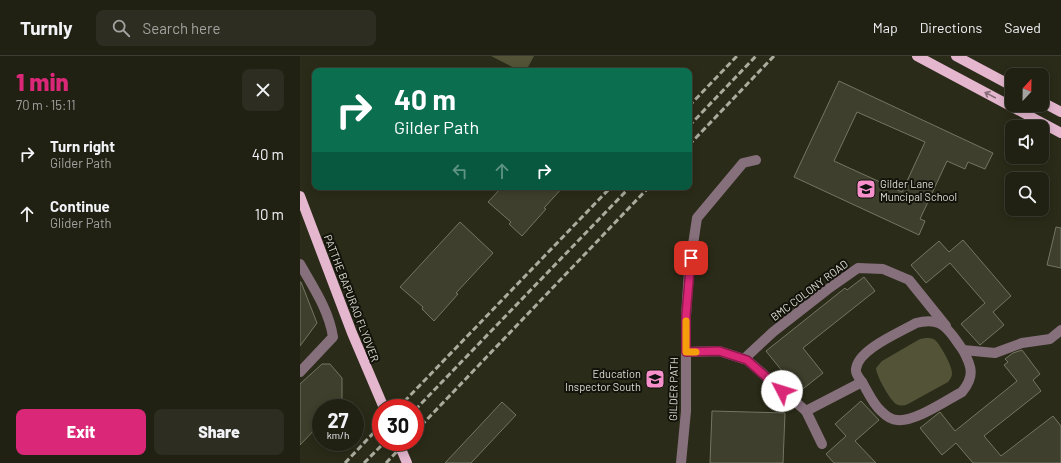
<!DOCTYPE html>
<html lang="en">
<head>
<meta charset="utf-8">
<style>
	body { margin:0; font-family:Barlow,sans-serif; background:#2d2d21; color:#f1f3f6; height:100vh; display:flex; flex-direction:column; font-size:15px; white-space:nowrap }
	* { box-sizing:border-box; margin:0 }
	p { font-size:13px; color:#a2a3a0 }
	.icon { flex:none; width:22px; height:22px; fill:none; stroke:currentColor; stroke-width:2; stroke-linecap:round; stroke-linejoin:round }
	.map { position:relative; flex:1; overflow:hidden }
	.details { display:flex; flex-direction:column; background:#202013; width:300px }
	.details>* { flex:none }
	.guide { position:absolute; left:12px; top:12px; width:380px; height:122px; border-radius:8px; box-shadow:0 2px 10px #0003,0 0 0 1px #3d3e33; background:#0b6e4f; color:#fff; overflow:hidden }
	.needle { width:26px; rotate:22deg }
	.fabs { position:absolute; left:705px; top:12px; display:grid; gap:8px }
	.fabs a { display:grid; place-items:center; width:44px; height:44px; border-radius:8px; background:#202013; box-shadow:0 2px 10px #0003,0 0 0 1px #3d3e33; font-size:20px }
	.speed { position:absolute; left:12px; top:343px; display:flex; gap:8px; font-size:20px; font-weight:700; text-align:center }
	.speed>* { display:grid; place-content:center; width:52px; height:52px; border-radius:50%; background:#202013; box-shadow:0 2px 10px #0003,0 0 0 1px #3d3e33; line-height:1 }
	.speed small { font-size:10px; font-weight:400 }
	.speed .limit { border:6px solid #d22; background:#fff; color:#111 }
	.pin { position:absolute; display:grid; place-items:center; width:34px; height:34px; color:#fff; margin:-17px; border-radius:8px; box-shadow:0 2px 6px #0006 }
	.me { position:absolute; width:44px; margin:-22px; rotate:310deg; stroke-linejoin:round; filter:drop-shadow(0 0 3px #0008) }
	.turn { display:flex; align-items:center; gap:14px; height:84px; padding:0 16px; font-size:18px }
	.turn .icon { width:52px; height:52px; stroke-width:2.5 }
	.turn b { display:block; font-size:28px; line-height:34px }
	.lanes { display:flex; align-items:center; height:38px; padding:0 16px; background:#0003; justify-content:center; gap:20px; direction:ltr }
	.lanes .off { opacity:.35 }
	.round { display:grid; place-items:center; flex:none; width:42px; height:42px; border-radius:8px; background:#2d2d21 }
	.summary { display:flex; align-items:center; justify-content:space-between; height:68px; padding:0 16px }
	h1 { font-size:24px; font-weight:800; line-height:30px; color:#db2777 }
	.primary-button { display:flex; gap:8px; margin-top:auto; padding:8px 16px }
	.primary-button a { flex:1; height:46px; border-radius:8px; background:#db2777; color:#fff; font-size:16px; font-weight:800; line-height:46px; text-align:center }
	.primary-button a+a { background:#2d2d21; color:#f1f3f6 }
	ul { padding:0; list-style:none }
	li { display:flex; align-items:center; gap:12px; height:60px; padding:0 16px }
	li div { flex:1 }
	li b { display:block; font-size:15px }
	li em { font-style:normal }
	header { display:flex; align-items:center; gap:24px; box-sizing:border-box; height:56px; padding:0 20px; background:#202013; border-bottom:1px solid #3d3e33 }
	header strong { font-size:19px }
	nav { display:flex; gap:22px; margin-inline-start:auto; font-size:14px }
	.search { width:280px; height:36px; background:#2d2d21; display:flex; align-items:center; gap:10px; box-sizing:border-box; padding:0 14px; border-radius:8px; color:#a2a3a0; font-size:15px }
	main { display:flex; flex:1; min-height:0 }
	.map>svg:first-child { display:block }
	.green { fill:#535437 }
	.building { fill:#3e3f2c; stroke:#757662; fill-rule:evenodd }
	.lines { fill:none; stroke-linecap:round; stroke-linejoin:round }
	.minor { stroke:#86707c; stroke-width:10 }
	.major { stroke:#e4b7cf; stroke-width:10 }
	.rail { stroke:#abab9e; stroke-width:3; stroke-dasharray:6 3; stroke-linecap:butt }
	.oneway { stroke:#866d77 }
	.route-casing { stroke:#8e194d; stroke-width:10 }
	.route { stroke:#db2777; stroke-width:7 }
	.slow { stroke:#f59e0b; stroke-width:7 }
	.labels { text-anchor:middle; dominant-baseline:central; stroke-width:4; stroke-linejoin:round; paint-order:stroke }
	.poi-label { font-size:11px; fill:#dedfd3; stroke:#13130b; text-anchor:start }
	.street-label { font-size:11px; fill:#dedfd3; stroke:#13130b }
</style>
</head>
<body>
<header>
<strong>Turnly</strong>
<div class="search"><svg class="icon" aria-label="search" viewBox="0 0 24 24"><circle cx="10" cy="10" r="6"/><path d="M15 15l6 6"/></svg>Search here</div>
<nav><a>Map</a><a>Directions</a><a>Saved</a></nav>
</header>
<main>
<section class="details">
<div class="summary"><div><h1>1 min</h1><p>70 m · 15:11</p></div><a class="round"><svg class="icon" aria-label="close" viewBox="0 0 24 24"><path d="M6 6l12 12M18 6L6 18"/></svg></a></div>
<ul>
<li><svg class="icon" aria-label="right" viewBox="0 0 24 24"><path d="M7 20v-9h11M14 6l5 5-5 5"/></svg><div><b>Turn right</b><p>Gilder Path</p></div><em>40 m</em></li>
<li><svg class="icon" aria-label="ahead" viewBox="0 0 24 24"><path d="M12 20V5M6 11l6-6 6 6"/></svg><div><b>Continue</b><p>Glider Path</p></div><em>10 m</em></li>
</ul>
<div class="primary-button"><a>Exit</a><a>Share</a></div>
</section>
<div class="map">
<svg width="761" height="407" viewBox="0 0 761 407">
	<rect width="100%" height="100%" fill="#2b2b19"/>
	<!-- green -->
	<g class="green">
		<path d="M 191,0 L 234,0 L 226,15 L 220,15 Z"/>
		<path d="M 626,282 C 629,282 632,282 635,284 C 640,288 653,311 652,318 C 652,321 650,323 648,326 L 608,348 C 604,350 600,350 596,348 C 590,344 576,319 576,312 L 582,305 L 620,283 Z"/>
	</g>
	<!-- building -->
	<g class="building">
		<path d="M 539,25 L 693,97 L 685,113 L 668,106 L 665,113 L 647,105 L 620,163 L 625,165 L 619,179 L 494,121 ZM 557,56 L 625,86 L 602,136 L 534,105 Z"/>
		<path d="M 202,131 L 263,131 L 244,152 L 246,153 L 222,180 L 209,168 L 211,166 L 188,146 Z"/>
		<path d="M 160,166 L 193,197 L 156,237 L 158,238 L 134,265 L 122,253 L 123,251 L 100,231 Z"/>
		<path d="M 756,171 L 761,172 L 761,212 L 747,209 Z"/>
		<path d="M 663,184 L 711,240 L 693,256 L 704,269 L 680,289 L 661,268 L 685,247 L 650,207 L 626,227 L 611,209 L 639,185 L 649,196 Z"/>
		<path d="M 564,221 L 575,235 L 503,292 L 523,317 L 499,336 L 466,295 L 545,232 L 547,234 Z"/>
		<path d="M 0,226 L 1,226 L 17,267 L 0,290 Z"/>
		<path d="M 722,294 L 740,318 L 733,324 L 741,335 L 684,380 L 701,400 L 753,360 L 761,370 L 761,407 L 673,407 L 656,387 L 642,399 L 620,372 L 640,356 L 655,375 L 717,325 L 704,309 L 708,306 L 705,303 L 713,297 Z"/>
		<path d="M 22,308 L 30,308 L 42,322 L 42,345 L 35,352 L 21,352 L 21,367 L 0,389 L 0,328 Z"/>
		<path d="M 561,345 L 579,364 L 555,385 L 576,407 L 534,407 L 526,398 L 546,380 L 535,368 Z"/>
		<path d="M 202,346 L 216,359 L 171,407 L 145,407 Z"/>
		<path d="M 412,355 L 485,357 L 483,407 L 410,407 Z"/>
	</g>
	<g class="lines">
		<!-- minor -->
		<g class="minor">
			<path d="M 0,208 C 13,231 29,254 33,281 L 0,316"/>
			<path d="M 386,296 L 419,295 L 447,304 L 506,355 L 562,326 C 560,323 555,318 556,313 C 558,293 601,276 616,267 C 644,260 649,275 663,294 L 695,297 L 722,287 L 750,283 L 761,274"/>
			<path d="M 444,303 L 473,276 L 528,233 L 558,212 L 583,213 L 609,224 L 646,270"/>
			<path d="M 562,326 C 568,336 573,348 581,355 C 585,359 591,364 597,364 C 615,366 645,345 662,336 C 675,320 672,311 663,294"/>
			<path d="M 506,355 L 522,388"/>
			<path d="M 381,407 L 386,355 L 386,259 L 389,215 L 397,162 L 443,107 L 456,104"/>
		</g>
		<!-- major -->
		<g class="major">
			<path d="M 617,0 L 761,77"/>
			<path d="M 656,0 L 712,30"/>
			<path d="M 742,46 L 761,56"/>
			<path d="M 0,140 L 52,277 L 84,352"/>
			<path d="M 98,386 L 107,407"/>
		</g>
		<!-- rail -->
		<g class="rail">
			<path d="M 389,50 L 437,0"/>
			<path d="M 389,70 L 456,0"/>
			<path d="M 389,89 L 474,0"/>
			<path d="M 98,352 L 311,131"/>
			<path d="M 115,354 L 330,131"/>
			<path d="M 115,376 L 349,131"/>
			<path d="M 45,407 L 81,369"/>
			<path d="M 64,407 L 85,386"/>
			<path d="M 86,407 L 106,386"/>
		</g>
	</g>
	<!-- one-way arrows -->
	<defs><path id="oneway-shaft" d="M-6 0H5M1.5-3L5.5 0L1.5 3" fill="none" stroke-width="1.6" stroke-linecap="round" stroke-linejoin="round"/></defs>
	<use class="oneway" href="#oneway-shaft" transform="translate(690 39) rotate(-152)"/>
	<g class="lines">
		<defs>
			<path id="route" d="M 391,202 L 386,259 L 386,296 L 419,295 L 447,304 L 482,335"/>
		</defs>
		<!-- route casing -->
		<use href="#route" class="route-casing"/>
		<!-- route -->
		<use href="#route" class="route"/>
		<!-- slow -->
		<path class="slow" d="M 386,265 L 386,296 L 396,296"/>
	</g>
	<!-- icons -->
	<defs>
		<symbol id="school-square" viewBox="-11 -11 22 22"><rect x="-9" y="-9" width="18" height="18" rx="4" fill="#f890cc" stroke="#13130b"/><path d="M0-5L7-2L0 1L-7-2ZM-4 1L0 2.5L4 1V4Q0 6-4 4Z" fill="#111"/></symbol>
	</defs>
	<g fill-rule="evenodd">
		<use href="#school-square" x="555" y="122" width="22" height="22"/>
		<use href="#school-square" x="344" y="312" width="22" height="22"/>
	</g>
	<g class="labels">
		<!-- poi labels -->
		<g class="poi-label">
			<text x="580" y="127">Gilder Lane<tspan x="580" dy="13">Muncipal School</tspan></text>
			<text x="341" y="317" text-anchor="end">Education<tspan x="341" dy="13">Inspector South</tspan></text>
		</g>
		<!-- street labels -->
		<g class="street-label">
			<text transform="translate(509 234) rotate(-37)">BMC COLONY ROAD</text>
			<text transform="translate(52 242) rotate(69)">PATTHE BAPURAO FLYOVER</text>
			<text transform="translate(373 333) rotate(-89)">GILDER PATH</text>
		</g>
	</g>
</svg>
<div class="fabs">
<a><svg class="needle" viewBox="-14 -14 28 28"><path d="M0-13l5 13h-10z" fill="#e53935"/><path d="M0 13l5-13h-10z" fill="#a2a3a0"/></svg></a>
<a><svg class="icon" aria-label="sound" viewBox="0 0 24 24"><path d="M4 9h4l5-4v14l-5-4H4zM17 9q2 3 0 6"/></svg></a>
<a><svg class="icon" aria-label="search" viewBox="0 0 24 24"><circle cx="10" cy="10" r="6"/><path d="M15 15l6 6"/></svg></a>
</div>
<div class="speed"><div>27<small>km/h</small></div><div class="limit">30</div></div>
<div class="pin" style="left:391px;top:202px;background:#d93025"><svg class="icon" aria-label="arrive" viewBox="0 0 24 24"><path d="M6 21V4h12l-3 4 3 4H6"/></svg></div>
<svg class="me" style="left:482px;top:335px" viewBox="-20 -20 40 40"><circle r="19" fill="#fff"/><path d="M0-13L10 11 0 6-10 11z" fill="#db2777"/></svg>
<div class="guide">
<div class="turn"><svg class="icon" aria-label="right" viewBox="0 0 24 24"><path d="M7 20v-9h11M14 6l5 5-5 5"/></svg><div><b>40 m</b>Gilder Path</div></div>
<div class="lanes"><svg class="icon off" aria-label="left" viewBox="0 0 24 24"><path d="M17 20v-9H6M10 6l-5 5 5 5"/></svg><svg class="icon off" aria-label="ahead" viewBox="0 0 24 24"><path d="M12 20V5M6 11l6-6 6 6"/></svg><svg class="icon" aria-label="right" viewBox="0 0 24 24"><path d="M7 20v-9h11M14 6l5 5-5 5"/></svg></div>
</div>
</div>
</main>
</body>
</html>
